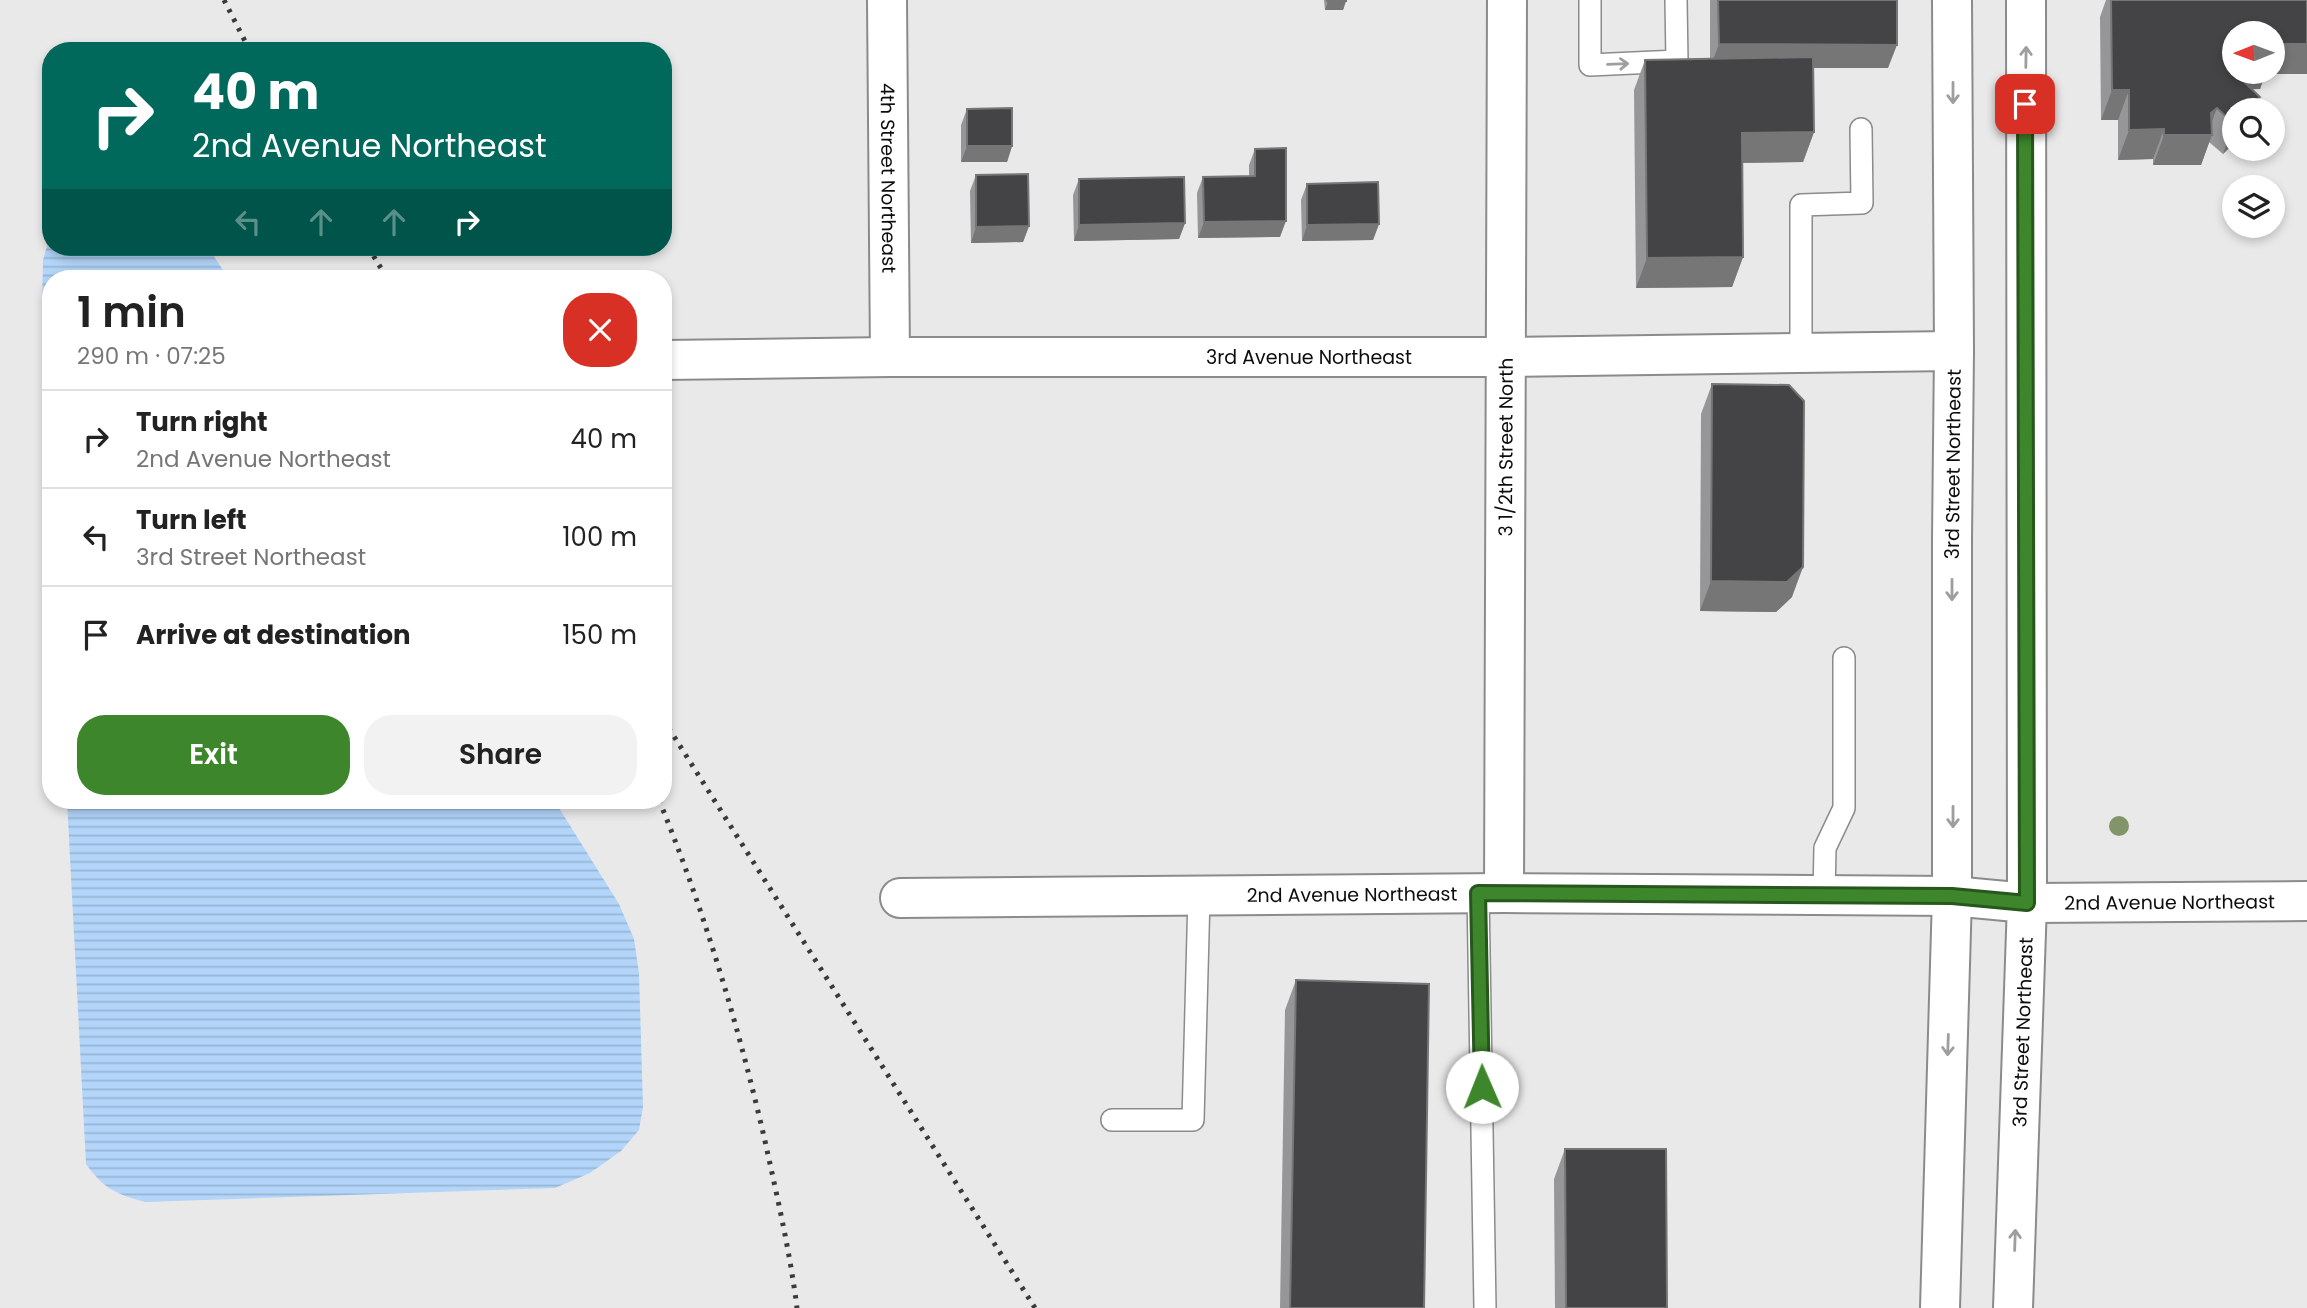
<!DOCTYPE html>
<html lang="en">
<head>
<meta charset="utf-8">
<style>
	body { margin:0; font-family:Poppins,sans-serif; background:#f2f2f2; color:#222; height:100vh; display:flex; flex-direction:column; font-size:26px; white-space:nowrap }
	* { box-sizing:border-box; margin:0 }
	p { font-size:23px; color:#767676 }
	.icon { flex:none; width:38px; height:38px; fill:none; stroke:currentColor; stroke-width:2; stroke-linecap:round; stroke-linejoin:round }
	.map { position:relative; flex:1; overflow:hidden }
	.side { position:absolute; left:42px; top:270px; width:630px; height:539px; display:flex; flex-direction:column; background:#fff; border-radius:28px; box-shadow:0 4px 10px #0003 }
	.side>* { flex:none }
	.top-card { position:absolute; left:42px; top:42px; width:630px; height:214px; border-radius:28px; box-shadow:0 4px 10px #0003; background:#00695c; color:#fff; overflow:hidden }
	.needle { width:46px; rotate:269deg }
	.buttons { position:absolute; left:2222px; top:21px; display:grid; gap:14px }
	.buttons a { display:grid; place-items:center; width:63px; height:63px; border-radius:50%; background:#fff; box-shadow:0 4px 10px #0003; font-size:35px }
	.pin { position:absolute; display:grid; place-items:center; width:60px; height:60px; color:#fff; margin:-30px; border-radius:14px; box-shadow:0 4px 10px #0006 }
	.me { position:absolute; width:77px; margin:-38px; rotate:359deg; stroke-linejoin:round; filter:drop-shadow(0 0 5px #0008) }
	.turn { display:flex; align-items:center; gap:24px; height:147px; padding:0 35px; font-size:32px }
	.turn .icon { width:91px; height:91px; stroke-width:2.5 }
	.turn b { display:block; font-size:49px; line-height:60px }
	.lanes { display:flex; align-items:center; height:66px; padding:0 35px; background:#0003; justify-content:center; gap:35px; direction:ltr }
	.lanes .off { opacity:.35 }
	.round { display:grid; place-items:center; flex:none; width:74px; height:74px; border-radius:28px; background:#f2f2f2 }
	.summary { display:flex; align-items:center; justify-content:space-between; height:119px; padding:0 35px }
	h1 { font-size:42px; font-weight:600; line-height:52px }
	.primary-button { display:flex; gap:14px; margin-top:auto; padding:14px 35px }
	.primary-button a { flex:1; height:80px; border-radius:28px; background:#3d862c; color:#fff; font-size:28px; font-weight:600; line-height:80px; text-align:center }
	.primary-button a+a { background:#f2f2f2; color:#222 }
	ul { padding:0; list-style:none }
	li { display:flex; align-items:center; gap:21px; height:98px; padding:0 35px; border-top:2px solid #e0e0e0 }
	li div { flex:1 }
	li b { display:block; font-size:26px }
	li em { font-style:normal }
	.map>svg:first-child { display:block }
	.water { fill:url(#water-rules) }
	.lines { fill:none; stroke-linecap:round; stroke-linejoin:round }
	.service-casing { stroke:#8b8b8c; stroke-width:24 }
	.minor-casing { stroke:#8b8b8c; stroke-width:42 }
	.secondary-casing { stroke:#8b8b8c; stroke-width:42 }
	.service { stroke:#fff; stroke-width:21 }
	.minor { stroke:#fff; stroke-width:38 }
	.secondary { stroke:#fff; stroke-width:38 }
	.rail { stroke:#3a3a3b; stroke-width:5; stroke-dasharray:3.5 7; stroke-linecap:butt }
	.tree { fill:#829569 }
	.wall { fill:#969698 }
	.shaded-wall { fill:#767677 }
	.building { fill:#444446; stroke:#767677; stroke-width:2 }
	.oneway { stroke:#9e9e9f }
	.route-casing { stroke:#28571d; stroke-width:18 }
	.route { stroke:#3d862c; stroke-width:12 }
	.labels { text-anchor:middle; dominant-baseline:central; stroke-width:7; stroke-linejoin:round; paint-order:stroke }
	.street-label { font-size:19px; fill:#0d0d0e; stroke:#f6f6f8 }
</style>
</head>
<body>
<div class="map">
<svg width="2307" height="1308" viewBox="0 0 2307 1308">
	<defs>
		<pattern id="water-rules" width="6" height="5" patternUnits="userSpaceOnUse" patternTransform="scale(1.75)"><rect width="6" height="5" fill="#b2d5f9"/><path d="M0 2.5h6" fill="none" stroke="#98b6d4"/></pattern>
	</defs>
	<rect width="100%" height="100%" fill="#e9e9ea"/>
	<!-- water -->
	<g class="water">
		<path d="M 51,232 L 51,247 L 208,247 L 228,278 L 51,278 L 51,475 L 42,303 L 43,260 Z"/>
		<path d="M 67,800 L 554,800 L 619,904 L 634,939 L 639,973 L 643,1107 L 639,1130 L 621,1151 L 590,1173 L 555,1188 L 145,1202 C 116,1194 104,1189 86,1164 Z"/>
	</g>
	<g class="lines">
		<defs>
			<g id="service">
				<path d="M 1590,0 L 1590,65 L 1677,61 L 1676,0"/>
				<path d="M 1801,353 L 1801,205 L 1862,203 L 1861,129"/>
				<path d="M 1478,893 L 1485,1308"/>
				<path d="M 1824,895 L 1825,848 L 1844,808 L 1844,658"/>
				<path d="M 1112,1120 L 1193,1120 L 1199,896"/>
			</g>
			<g id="minor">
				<path id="s1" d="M 887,0 L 890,357"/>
				<path id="s2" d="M 663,360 L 890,357 L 1506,357 L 1954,351"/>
				<path id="s3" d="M 1504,893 L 1507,0"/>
				<path id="s4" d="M 900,898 L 1504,893 L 1952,896 L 2027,903 L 2307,901"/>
			</g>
			<g id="secondary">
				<path id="s5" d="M 1940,1308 L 1952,896 L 1952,539 L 1954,351 L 1952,0"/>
				<path id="s6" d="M 2013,1308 L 2027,903 L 2026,0"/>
			</g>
		</defs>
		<!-- service casing -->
		<use href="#service" class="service-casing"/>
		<!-- minor casing -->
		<use href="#minor" class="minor-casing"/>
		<!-- secondary casing -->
		<use href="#secondary" class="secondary-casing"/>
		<!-- service -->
		<use href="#service" class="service"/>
		<!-- minor -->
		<use href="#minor" class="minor"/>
		<!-- secondary -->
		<use href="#secondary" class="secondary"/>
		<!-- rail -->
		<g class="rail">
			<path d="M 224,0 L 250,51"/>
			<path d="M 368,247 L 387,278"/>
			<path d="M 663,719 L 1035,1308"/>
			<path d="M 659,800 C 704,910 738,1024 765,1141 C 777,1196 790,1252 797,1308"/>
		</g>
	</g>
	<!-- trees -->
	<circle class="tree" cx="2119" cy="826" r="10"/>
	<!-- wall -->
	<g class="wall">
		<path d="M 1324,0 L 1346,0 L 1343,10 L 1325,10 Z"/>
		<path d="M 1710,0 L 1897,0 L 1888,68 L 1813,68 L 1814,132 L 1803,162 L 1742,163 L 1743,257 L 1732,287 L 1636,288 L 1634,90 L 1645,60 L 1710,59 Z"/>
		<path d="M 2106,0 L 2307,0 L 2307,74 L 2265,74 L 2260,89 L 2252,89 L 2260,97 L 2255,110 L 2235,110 L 2235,142 L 2223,154 L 2209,142 L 2201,165 L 2153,165 L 2153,159 L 2118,160 L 2118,120 L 2101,120 L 2100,17 Z"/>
		<path d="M 967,109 L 1012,146 L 1007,162 L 961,162 L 961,125 Z"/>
		<path d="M 1255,149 L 1280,237 L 1198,238 L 1197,193 L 1203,177 L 1249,177 L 1249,165 Z"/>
		<path d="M 976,175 L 1029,226 L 1023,242 L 971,243 L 970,191 Z"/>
		<path d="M 1079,179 L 1185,223 L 1179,239 L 1074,241 L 1073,195 Z"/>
		<path d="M 1307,184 L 1379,224 L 1373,240 L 1302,241 L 1301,200 Z"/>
		<path d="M 1712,384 L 1792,597 L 1776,612 L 1700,611 L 1701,414 Z"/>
		<path d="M 1296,980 L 1424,1308 L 1280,1308 L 1285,1010 Z"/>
		<path d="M 1565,1149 L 1667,1308 L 1555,1308 L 1554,1179 Z"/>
	</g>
	<!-- shaded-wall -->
	<g class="shaded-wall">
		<path d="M 1346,1 L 1343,10 L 1325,10 L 1328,2 Z"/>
		<path d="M 1719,44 L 1897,45 L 1888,68 L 1710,68 Z"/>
		<path d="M 2273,44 L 2307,44 L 2307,74 L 2265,74 L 2260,89 L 2230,90 L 2236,72 L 2273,72 Z"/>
		<path d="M 2112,90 L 2129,90 L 2118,120 L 2101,120 Z"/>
		<path d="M 2260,97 L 2255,110 L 2247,110 Z"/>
		<path d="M 2217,108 L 2207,135 L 2212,135 L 2201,165 L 2153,165 L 2164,135 L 2211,113 Z"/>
		<path d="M 2235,123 L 2235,142 L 2223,154 L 2234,124 Z"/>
		<path d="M 2164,129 L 2153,159 L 2118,160 L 2129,130 Z"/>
		<path d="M 1814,132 L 1803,162 L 1731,163 L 1742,133 Z"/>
		<path d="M 967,146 L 1012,146 L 1007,162 L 961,162 Z"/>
		<path d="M 1286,221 L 1280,237 L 1198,238 L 1204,222 Z"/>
		<path d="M 1185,223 L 1179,239 L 1074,241 L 1079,225 Z"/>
		<path d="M 1379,224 L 1373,240 L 1302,241 L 1307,225 Z"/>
		<path d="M 1029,226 L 1023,242 L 971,243 L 976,227 Z"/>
		<path d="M 1743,257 L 1732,287 L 1636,288 L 1647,258 Z"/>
		<path d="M 1803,567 L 1792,597 L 1776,612 L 1700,611 L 1711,581 Z"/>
	</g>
	<!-- building -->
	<g class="building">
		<path d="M 1327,0 L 1346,0 L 1346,1 L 1328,2 Z"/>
		<path d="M 1718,0 L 1897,0 L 1897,45 L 1719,44 Z"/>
		<path d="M 2111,0 L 2307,0 L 2307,44 L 2273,44 L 2273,33 L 2235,33 L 2235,72 L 2241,72 L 2241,79 L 2260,97 L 2247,110 L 2235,110 L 2234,124 L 2217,108 L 2211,113 L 2212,135 L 2164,135 L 2164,129 L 2129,130 L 2129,90 L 2112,90 Z"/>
		<path d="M 1813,57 L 1814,132 L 1742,133 L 1743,257 L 1647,258 L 1645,60 Z"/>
		<path d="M 1012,108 L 1012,146 L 967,146 L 967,109 Z"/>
		<path d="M 1286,148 L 1286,221 L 1204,222 L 1203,177 L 1255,176 L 1255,149 Z"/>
		<path d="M 1028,174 L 1029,226 L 976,227 L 976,175 Z"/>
		<path d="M 1184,177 L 1185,223 L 1079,225 L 1079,179 Z"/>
		<path d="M 1378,182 L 1379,224 L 1307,225 L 1307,184 Z"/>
		<path d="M 1712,384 L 1789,385 L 1804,401 L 1803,567 L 1787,582 L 1711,581 Z"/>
		<path d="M 1296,980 L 1429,984 L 1424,1308 L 1290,1308 Z"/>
		<path d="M 1565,1149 L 1666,1149 L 1667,1308 L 1566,1308 Z"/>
	</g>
	<!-- one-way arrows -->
	<defs><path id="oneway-shaft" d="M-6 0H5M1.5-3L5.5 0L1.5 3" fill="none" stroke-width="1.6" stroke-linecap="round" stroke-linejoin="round" transform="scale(1.75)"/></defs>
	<g class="oneway">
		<use href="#oneway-shaft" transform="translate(2026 57) rotate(-89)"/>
		<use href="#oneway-shaft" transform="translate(1618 64) rotate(-2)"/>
		<use href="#oneway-shaft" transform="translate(1953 93) rotate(90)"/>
		<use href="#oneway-shaft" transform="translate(1952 590) rotate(90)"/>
		<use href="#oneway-shaft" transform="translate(1953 817) rotate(90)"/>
		<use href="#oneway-shaft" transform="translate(1948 1045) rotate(92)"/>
		<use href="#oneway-shaft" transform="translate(2015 1240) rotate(-88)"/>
	</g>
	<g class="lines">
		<defs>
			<path id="route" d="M 1482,1087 L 1478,893 L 1952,896 L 2027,903 L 2025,104"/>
		</defs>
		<!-- route casing -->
		<use href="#route" class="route-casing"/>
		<!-- route -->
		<use href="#route" class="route"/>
	</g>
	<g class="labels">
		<!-- street labels -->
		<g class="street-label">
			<text stroke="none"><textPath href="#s1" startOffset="178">4th Street Northeast</textPath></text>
			<text stroke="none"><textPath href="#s2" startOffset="646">3rd Avenue Northeast</textPath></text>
			<text stroke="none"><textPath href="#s3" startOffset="446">3 1/2th Street North</textPath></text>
			<text stroke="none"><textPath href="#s5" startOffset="844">3rd Street Northeast</textPath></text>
			<text stroke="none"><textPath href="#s4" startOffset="452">2nd Avenue Northeast</textPath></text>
			<text stroke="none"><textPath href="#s4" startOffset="1270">2nd Avenue Northeast</textPath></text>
			<text stroke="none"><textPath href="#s6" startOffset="276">3rd Street Northeast</textPath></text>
		</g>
	</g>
</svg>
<div class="buttons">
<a><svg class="needle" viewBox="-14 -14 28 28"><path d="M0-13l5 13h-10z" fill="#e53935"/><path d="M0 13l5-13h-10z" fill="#767676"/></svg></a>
<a><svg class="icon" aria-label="search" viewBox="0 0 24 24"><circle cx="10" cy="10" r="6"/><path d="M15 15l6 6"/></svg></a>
<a><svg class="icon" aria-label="layers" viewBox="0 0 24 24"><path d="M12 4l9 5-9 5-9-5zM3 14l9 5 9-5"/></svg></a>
</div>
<div class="pin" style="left:2025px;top:104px;background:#d93025"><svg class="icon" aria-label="arrive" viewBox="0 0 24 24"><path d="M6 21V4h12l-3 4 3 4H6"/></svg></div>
<svg class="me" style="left:1482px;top:1087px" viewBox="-20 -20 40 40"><circle r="19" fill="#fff"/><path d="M0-13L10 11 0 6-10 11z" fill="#3d862c"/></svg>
<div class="top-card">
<div class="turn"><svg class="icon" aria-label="right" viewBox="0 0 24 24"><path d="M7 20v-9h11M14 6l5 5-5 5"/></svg><div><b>40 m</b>2nd Avenue Northeast</div></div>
<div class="lanes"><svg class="icon off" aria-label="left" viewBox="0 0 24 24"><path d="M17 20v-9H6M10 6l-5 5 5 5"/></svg><svg class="icon off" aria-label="ahead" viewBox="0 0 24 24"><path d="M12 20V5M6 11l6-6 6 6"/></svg><svg class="icon off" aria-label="ahead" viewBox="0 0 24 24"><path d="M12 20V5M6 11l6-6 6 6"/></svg><svg class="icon" aria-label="right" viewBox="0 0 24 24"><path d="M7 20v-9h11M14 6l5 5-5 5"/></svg></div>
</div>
<section class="side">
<div class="summary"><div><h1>1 min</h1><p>290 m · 07:25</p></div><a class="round" style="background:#d93025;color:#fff"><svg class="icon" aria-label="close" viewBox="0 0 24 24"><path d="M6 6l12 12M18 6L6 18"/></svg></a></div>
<ul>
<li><svg class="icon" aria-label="right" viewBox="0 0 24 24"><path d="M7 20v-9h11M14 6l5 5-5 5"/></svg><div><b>Turn right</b><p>2nd Avenue Northeast</p></div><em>40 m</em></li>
<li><svg class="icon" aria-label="left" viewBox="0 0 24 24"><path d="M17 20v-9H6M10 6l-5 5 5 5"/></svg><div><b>Turn left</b><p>3rd Street Northeast</p></div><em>100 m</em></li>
<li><svg class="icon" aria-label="arrive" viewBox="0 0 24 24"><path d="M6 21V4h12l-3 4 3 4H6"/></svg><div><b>Arrive at destination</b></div><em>150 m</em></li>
</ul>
<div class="primary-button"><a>Exit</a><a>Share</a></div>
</section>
</div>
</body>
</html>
